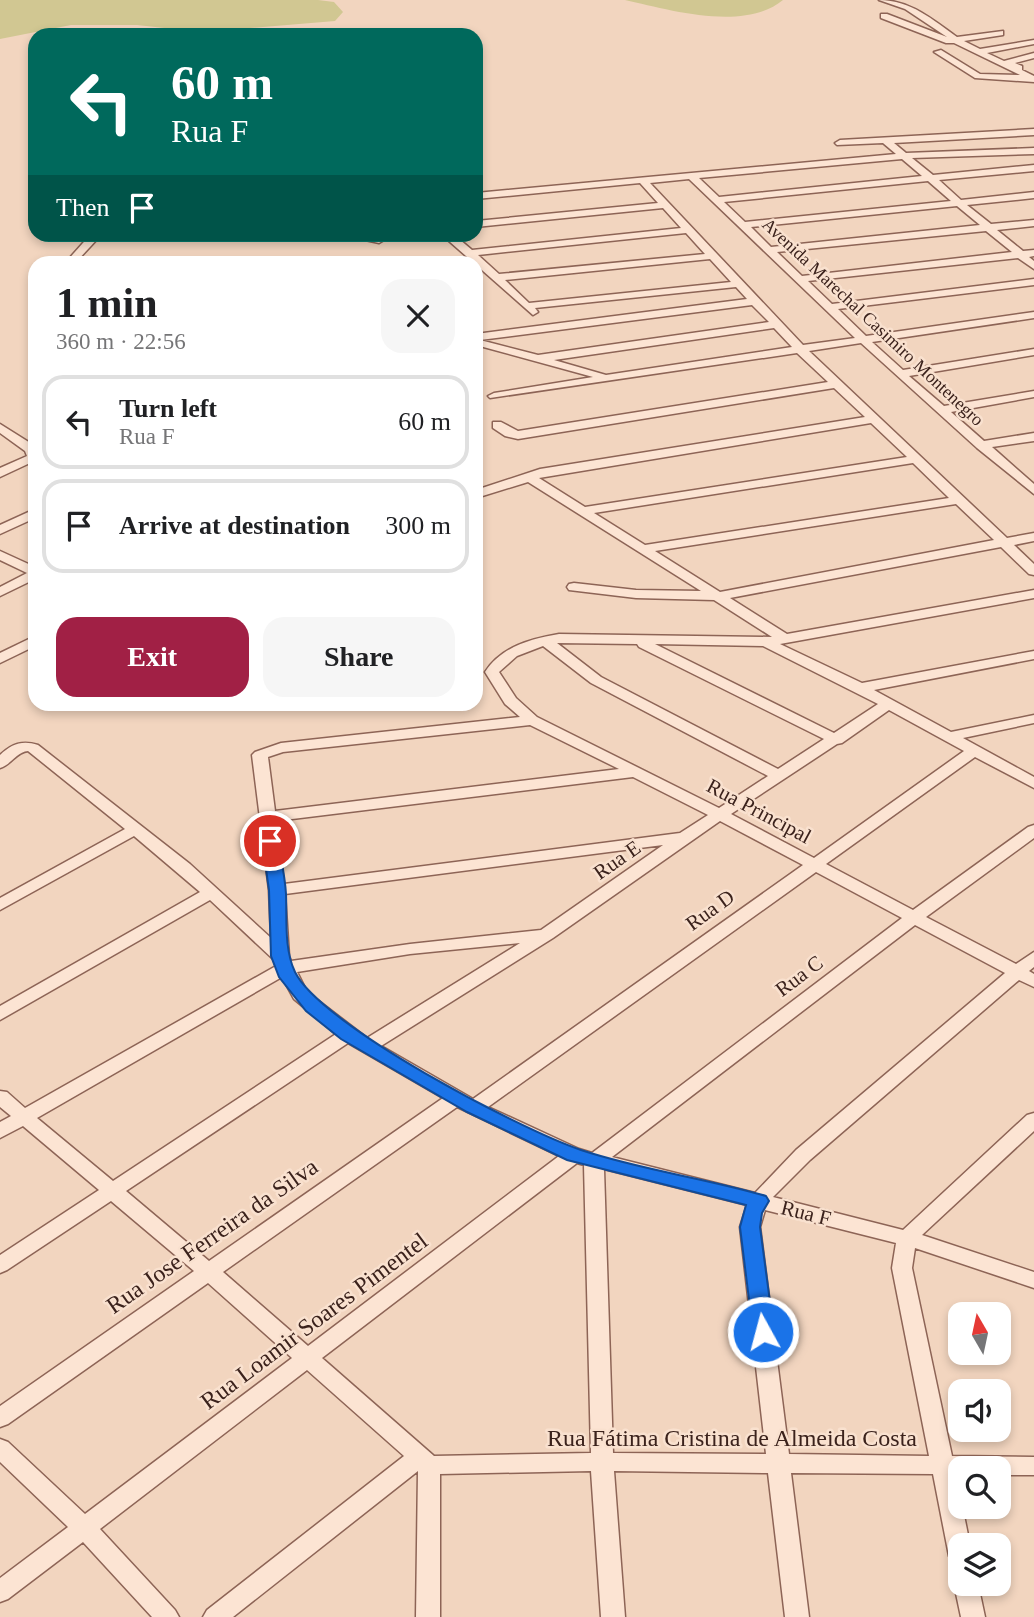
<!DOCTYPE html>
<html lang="en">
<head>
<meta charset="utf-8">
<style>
	body { margin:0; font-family:"Times New Roman",serif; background:#f6f6f6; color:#202124; height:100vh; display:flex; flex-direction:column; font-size:26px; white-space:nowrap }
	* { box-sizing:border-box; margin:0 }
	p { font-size:23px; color:#757577 }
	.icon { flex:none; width:38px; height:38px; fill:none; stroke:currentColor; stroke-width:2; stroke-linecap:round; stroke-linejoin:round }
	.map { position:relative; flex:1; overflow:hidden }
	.panel { position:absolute; left:28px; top:256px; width:455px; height:455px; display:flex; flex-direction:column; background:#fff; border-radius:21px; box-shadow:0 4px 10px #0003 }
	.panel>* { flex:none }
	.hud { position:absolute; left:28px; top:28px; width:455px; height:214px; border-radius:21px; box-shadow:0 4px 10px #0003; background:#00695c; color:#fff; overflow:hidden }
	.needle { width:46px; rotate:351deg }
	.buttons { position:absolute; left:948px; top:1302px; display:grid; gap:14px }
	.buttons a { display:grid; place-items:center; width:63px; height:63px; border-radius:14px; background:#fff; box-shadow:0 4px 10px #0003; font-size:35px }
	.pin { position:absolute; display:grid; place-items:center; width:60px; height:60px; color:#fff; margin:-30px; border:4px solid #fff; border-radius:50%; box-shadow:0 2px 7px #0007 }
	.me { position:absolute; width:77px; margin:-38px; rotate:353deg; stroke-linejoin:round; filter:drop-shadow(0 0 5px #0008) }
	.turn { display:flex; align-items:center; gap:24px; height:147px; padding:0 28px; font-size:32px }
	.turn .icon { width:91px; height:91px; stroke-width:2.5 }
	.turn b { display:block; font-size:49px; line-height:60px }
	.then { display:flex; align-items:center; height:66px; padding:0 28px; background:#0003; gap:14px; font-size:26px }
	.round { display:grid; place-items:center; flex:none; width:74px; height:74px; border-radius:21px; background:#f6f6f6 }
	.headline { display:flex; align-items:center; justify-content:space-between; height:119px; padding:0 28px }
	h1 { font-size:42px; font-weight:600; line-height:52px }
	.cta { display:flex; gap:14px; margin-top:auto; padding:14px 28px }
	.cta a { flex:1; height:80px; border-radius:21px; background:#a12045; color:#fff; font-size:28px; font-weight:600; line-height:80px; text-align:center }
	.cta a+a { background:#f6f6f6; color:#202124 }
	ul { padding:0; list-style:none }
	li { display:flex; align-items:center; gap:21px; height:94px; margin:0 14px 10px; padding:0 14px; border:4px solid #e0e0e0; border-radius:21px }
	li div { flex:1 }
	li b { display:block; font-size:26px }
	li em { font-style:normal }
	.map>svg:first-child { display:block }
	.green { fill:#d1c792 }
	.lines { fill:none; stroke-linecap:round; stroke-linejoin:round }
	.minor-casing { stroke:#8d6456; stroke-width:3 }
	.minor { fill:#fce4d3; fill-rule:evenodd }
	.route { fill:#1a73e8; stroke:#114b97; stroke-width:2 }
	.labels { text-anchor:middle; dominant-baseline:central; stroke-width:5; stroke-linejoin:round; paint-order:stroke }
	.far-street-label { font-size:18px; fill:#3b221c; stroke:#f9e1cf }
	.street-label { font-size:21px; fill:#3b221c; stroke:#f9e1cf }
	.near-street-label { font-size:24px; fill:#3b221c; stroke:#f9e1cf }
</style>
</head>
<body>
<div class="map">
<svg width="1034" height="1617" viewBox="0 0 1034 1617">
	<rect width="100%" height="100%" fill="#f2d5bf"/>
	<!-- green -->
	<g class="green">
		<path d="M 0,0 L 318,0 L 334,2 L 343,12 L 335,21 L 201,32 L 137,25 L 71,25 L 0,39 Z"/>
		<path d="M 625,0 L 783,0 C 744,32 670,10 625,0 Z"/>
	</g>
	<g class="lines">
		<defs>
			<g id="minor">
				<path d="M 879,0 C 911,0 933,20 957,37 L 1003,31 L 1003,35 L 964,41 L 980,49 L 1034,40 L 1034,44 L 987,53 L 1004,61 L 1034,53 L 1034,58 L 1015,63 L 1022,66 L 1022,70 L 1034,76 L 1034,82 L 975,78 L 934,52 L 941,50 L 980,74 L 1020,75 L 954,43 L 946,43 L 881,18 L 881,14 L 887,14 L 947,37 L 905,9 Z"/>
				<path d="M 1034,129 L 1034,135 L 894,143 L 906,153 L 1034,148 L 1034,154 L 912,158 L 933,175 L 1034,165 L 1034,171 L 939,180 L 961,200 L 1034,192 L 1034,198 L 967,205 L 991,224 L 1034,220 L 1034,226 L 997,230 L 1023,251 L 1034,250 L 1034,256 L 1029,257 L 1034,261 L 1034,269 L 1018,258 L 808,281 L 832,304 L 1034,279 L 1034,285 L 838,309 L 866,336 L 1034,312 L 1034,318 L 872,342 L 903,370 L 1034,349 L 1034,355 L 909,376 L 944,406 L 1034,391 L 1034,397 L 951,412 L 984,441 L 1034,433 L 1034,441 L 992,447 L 1034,484 L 1034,494 L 977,448 L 861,343 L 809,351 L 1007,538 L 1034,533 L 1034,541 L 1014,545 L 1034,564 L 1034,575 L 1029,574 L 1001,547 L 730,598 L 787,634 L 1034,590 L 1034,598 L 780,644 L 862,683 L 1034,651 L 1034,659 L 874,690 L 951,732 L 1034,715 L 1034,723 L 963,738 L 1034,777 L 1034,788 L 975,757 L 826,864 L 913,910 L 1028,827 L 1034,825 L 1034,838 L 926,917 L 1016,964 L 1034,952 L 1034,967 L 1029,971 L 1034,974 L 1034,987 L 1019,980 L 810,1160 L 773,1197 L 903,1230 L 1027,1115 L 1034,1113 L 1034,1131 L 922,1235 L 1034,1272 L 1034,1288 L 915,1248 L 912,1268 L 952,1456 L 1034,1457 L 1034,1475 L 999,1475 L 999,1468 L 961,1468 L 961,1475 L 956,1475 L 970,1545 L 961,1545 L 961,1566 L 953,1563 L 949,1556 L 933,1474 L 791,1473 L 809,1617 L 785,1617 L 768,1473 L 614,1471 L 625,1617 L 601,1617 L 591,1471 L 440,1474 L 440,1617 L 416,1617 L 418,1471 L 233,1617 L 203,1617 L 207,1610 L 404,1456 L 307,1370 L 100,1529 L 175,1610 L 179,1617 L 152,1617 L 83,1542 L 8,1599 L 0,1602 L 0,1578 L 68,1527 L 0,1462 L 0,1439 L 8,1442 L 85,1514 L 292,1358 L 208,1283 L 8,1424 L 0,1427 L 0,1406 L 194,1271 L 111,1201 L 7,1270 L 0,1273 L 0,1255 L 99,1190 L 23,1126 L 0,1138 L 0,1122 L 11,1116 L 0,1107 L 0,1091 L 7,1092 L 25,1108 L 276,966 L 273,959 L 210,900 L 0,1020 L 0,1006 L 200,892 L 134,836 L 0,910 L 0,898 L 125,829 L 28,751 C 16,752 11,765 0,768 L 0,755 C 12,744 22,740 38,745 L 190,864 L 271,938 L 269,890 L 252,755 L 255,752 L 281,743 L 520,717 L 505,704 L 485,672 C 502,646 531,639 559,634 L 772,637 L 714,600 L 636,598 L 569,590 L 567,587 L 569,584 L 574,583 L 636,590 L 701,591 L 528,482 L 476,498 L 476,490 L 540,469 L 865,417 L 834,388 L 518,439 L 505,436 L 493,428 L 493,422 L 501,422 L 518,431 L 828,382 L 797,353 L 490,398 L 488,396 L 494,393 L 593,377 L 476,345 L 476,334 L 747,299 L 736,287 L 535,308 L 538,312 L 533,315 L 441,234 L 453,234 L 472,250 L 681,228 L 663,208 L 476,227 L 476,221 L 658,203 L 640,183 L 476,199 L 476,193 L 896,154 L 883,143 L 837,145 L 835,143 L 840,140 ZM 902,159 L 922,176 L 719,197 L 699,178 ZM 689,179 L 855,338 L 803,345 L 650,183 ZM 928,181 L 951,201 L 745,222 L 724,202 ZM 957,206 L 980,225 L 771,247 L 751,227 ZM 986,231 L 1012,252 L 802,276 L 777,252 ZM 686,233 L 705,254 L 499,274 L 478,255 ZM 710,259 L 731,282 L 529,303 L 505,280 ZM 752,305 L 769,322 L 538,355 L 480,340 ZM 774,328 L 792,347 L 606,375 L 554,360 ZM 871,423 L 907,457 L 585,507 L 539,478 ZM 913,463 L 949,498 L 645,545 L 594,513 ZM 956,504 L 994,540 L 720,592 L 655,551 ZM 557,643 L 637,644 L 639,647 L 824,739 L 778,769 L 601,677 ZM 655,644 L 763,646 L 878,704 L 834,733 ZM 543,646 L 591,683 L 768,776 L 719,808 L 537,717 L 516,698 L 499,672 L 517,656 ZM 889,710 L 964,751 L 814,858 L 731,814 L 837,744 L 842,743 ZM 530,725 L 619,769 L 275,811 L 268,757 L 283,752 ZM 633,777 L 708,815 L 680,833 L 284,884 L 276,821 ZM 720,821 L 803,865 L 473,1099 L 381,1046 L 553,938 ZM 663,845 L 541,930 L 410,944 L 291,961 L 289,956 L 285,894 ZM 816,872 L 902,918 L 592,1153 L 579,1149 L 488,1107 ZM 915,925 L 1005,973 L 796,1150 L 755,1193 L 612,1157 ZM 520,943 L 367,1038 L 307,992 L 297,972 L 410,954 ZM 282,977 L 294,999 L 336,1034 L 113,1181 L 37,1118 ZM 348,1043 L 443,1098 L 209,1261 L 126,1191 ZM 457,1107 L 559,1156 L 308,1346 L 223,1272 ZM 577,1163 L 584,1165 L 591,1453 L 434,1456 L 322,1358 ZM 604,1169 L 747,1205 L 740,1227 L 766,1454 L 613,1453 ZM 765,1210 L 896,1243 L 892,1268 L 929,1456 L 789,1454 L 760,1227 Z"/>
				<path d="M 91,234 L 102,234 L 76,262 L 66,262 Z"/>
				<path d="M 337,234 L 364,234 L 384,240 L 379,243 Z"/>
				<path d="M 0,424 L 35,446 L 35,465 L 30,463 L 0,477 L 0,468 L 27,456 L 25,451 L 0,433 Z"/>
				<path d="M 35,509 L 35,518 L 0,534 L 0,525 Z"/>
				<path d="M 0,551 L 35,567 L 35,579 L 0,596 L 0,587 L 27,573 L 0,560 Z"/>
				<path d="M 35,636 L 35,646 L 0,663 L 0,653 Z"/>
				<path d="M 961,1576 L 961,1584 L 978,1584 L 985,1617 L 961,1617 L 954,1584 Z"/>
			</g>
		</defs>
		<!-- minor casing -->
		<use href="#minor" class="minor-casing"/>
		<!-- minor -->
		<use href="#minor" class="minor"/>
	</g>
	<!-- route -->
	<path class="route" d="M 270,837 L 278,841 C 281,859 285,876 286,894 C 287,920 284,949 295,972 C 321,1025 521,1130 581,1150 C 641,1170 705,1178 766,1196 L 769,1201 L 762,1213 L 760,1227 L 774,1332 L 771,1337 L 756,1337 L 753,1332 L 740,1227 L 746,1205 L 567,1160 L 467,1112 L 341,1039 L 306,1011 L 279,977 L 271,956 L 269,890 L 262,841 Z"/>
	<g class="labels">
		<!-- far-street labels -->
		<g class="far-street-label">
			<text transform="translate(873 322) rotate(43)">Avenida Marechal Casimiro Montenegro</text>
		</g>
		<!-- street labels -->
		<g class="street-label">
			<text transform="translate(759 811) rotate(28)">Rua Principal</text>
			<text transform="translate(617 860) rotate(-35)">Rua E</text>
			<text transform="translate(710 910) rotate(-36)">Rua D</text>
			<text transform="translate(799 976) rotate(-37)">Rua C</text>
			<text transform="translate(806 1213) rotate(14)">Rua F</text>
		</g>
		<!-- near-street labels -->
		<g class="near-street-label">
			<text transform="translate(212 1236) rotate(-35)">Rua Jose Ferreira da Silva</text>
			<text transform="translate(314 1321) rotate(-37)">Rua Loamir Soares Pimentel</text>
			<text x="732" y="1438">Rua Fátima Cristina de Almeida Costa</text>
		</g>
	</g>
</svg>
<div class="buttons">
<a><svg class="needle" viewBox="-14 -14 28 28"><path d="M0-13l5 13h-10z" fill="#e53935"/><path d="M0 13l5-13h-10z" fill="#757577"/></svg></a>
<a><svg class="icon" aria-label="sound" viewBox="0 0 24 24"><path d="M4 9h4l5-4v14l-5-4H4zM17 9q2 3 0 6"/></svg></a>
<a><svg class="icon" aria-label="search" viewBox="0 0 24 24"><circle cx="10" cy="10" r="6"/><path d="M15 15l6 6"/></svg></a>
<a><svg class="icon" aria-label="layers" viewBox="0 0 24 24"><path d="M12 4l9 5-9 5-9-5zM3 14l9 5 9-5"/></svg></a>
</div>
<div class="pin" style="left:270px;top:841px;background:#d93025"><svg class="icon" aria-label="arrive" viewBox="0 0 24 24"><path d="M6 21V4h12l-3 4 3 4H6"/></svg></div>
<svg class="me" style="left:763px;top:1332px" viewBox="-20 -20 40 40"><circle r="17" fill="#1a73e8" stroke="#fff" stroke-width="3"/><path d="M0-11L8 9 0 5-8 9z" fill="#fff"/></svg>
<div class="hud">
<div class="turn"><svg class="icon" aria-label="left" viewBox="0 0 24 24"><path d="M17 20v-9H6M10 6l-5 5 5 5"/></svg><div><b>60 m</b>Rua F</div></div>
<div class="then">Then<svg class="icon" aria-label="arrive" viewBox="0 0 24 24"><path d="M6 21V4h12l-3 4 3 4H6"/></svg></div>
</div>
<section class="panel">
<div class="headline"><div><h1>1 min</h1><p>360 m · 22:56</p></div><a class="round"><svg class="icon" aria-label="close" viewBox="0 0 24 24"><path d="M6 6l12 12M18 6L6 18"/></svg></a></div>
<ul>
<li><svg class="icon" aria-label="left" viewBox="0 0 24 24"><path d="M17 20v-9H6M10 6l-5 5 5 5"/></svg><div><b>Turn left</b><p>Rua F</p></div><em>60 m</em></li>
<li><svg class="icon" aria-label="arrive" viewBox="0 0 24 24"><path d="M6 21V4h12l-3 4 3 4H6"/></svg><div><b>Arrive at destination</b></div><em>300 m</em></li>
</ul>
<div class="cta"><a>Exit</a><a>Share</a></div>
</section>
</div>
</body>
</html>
